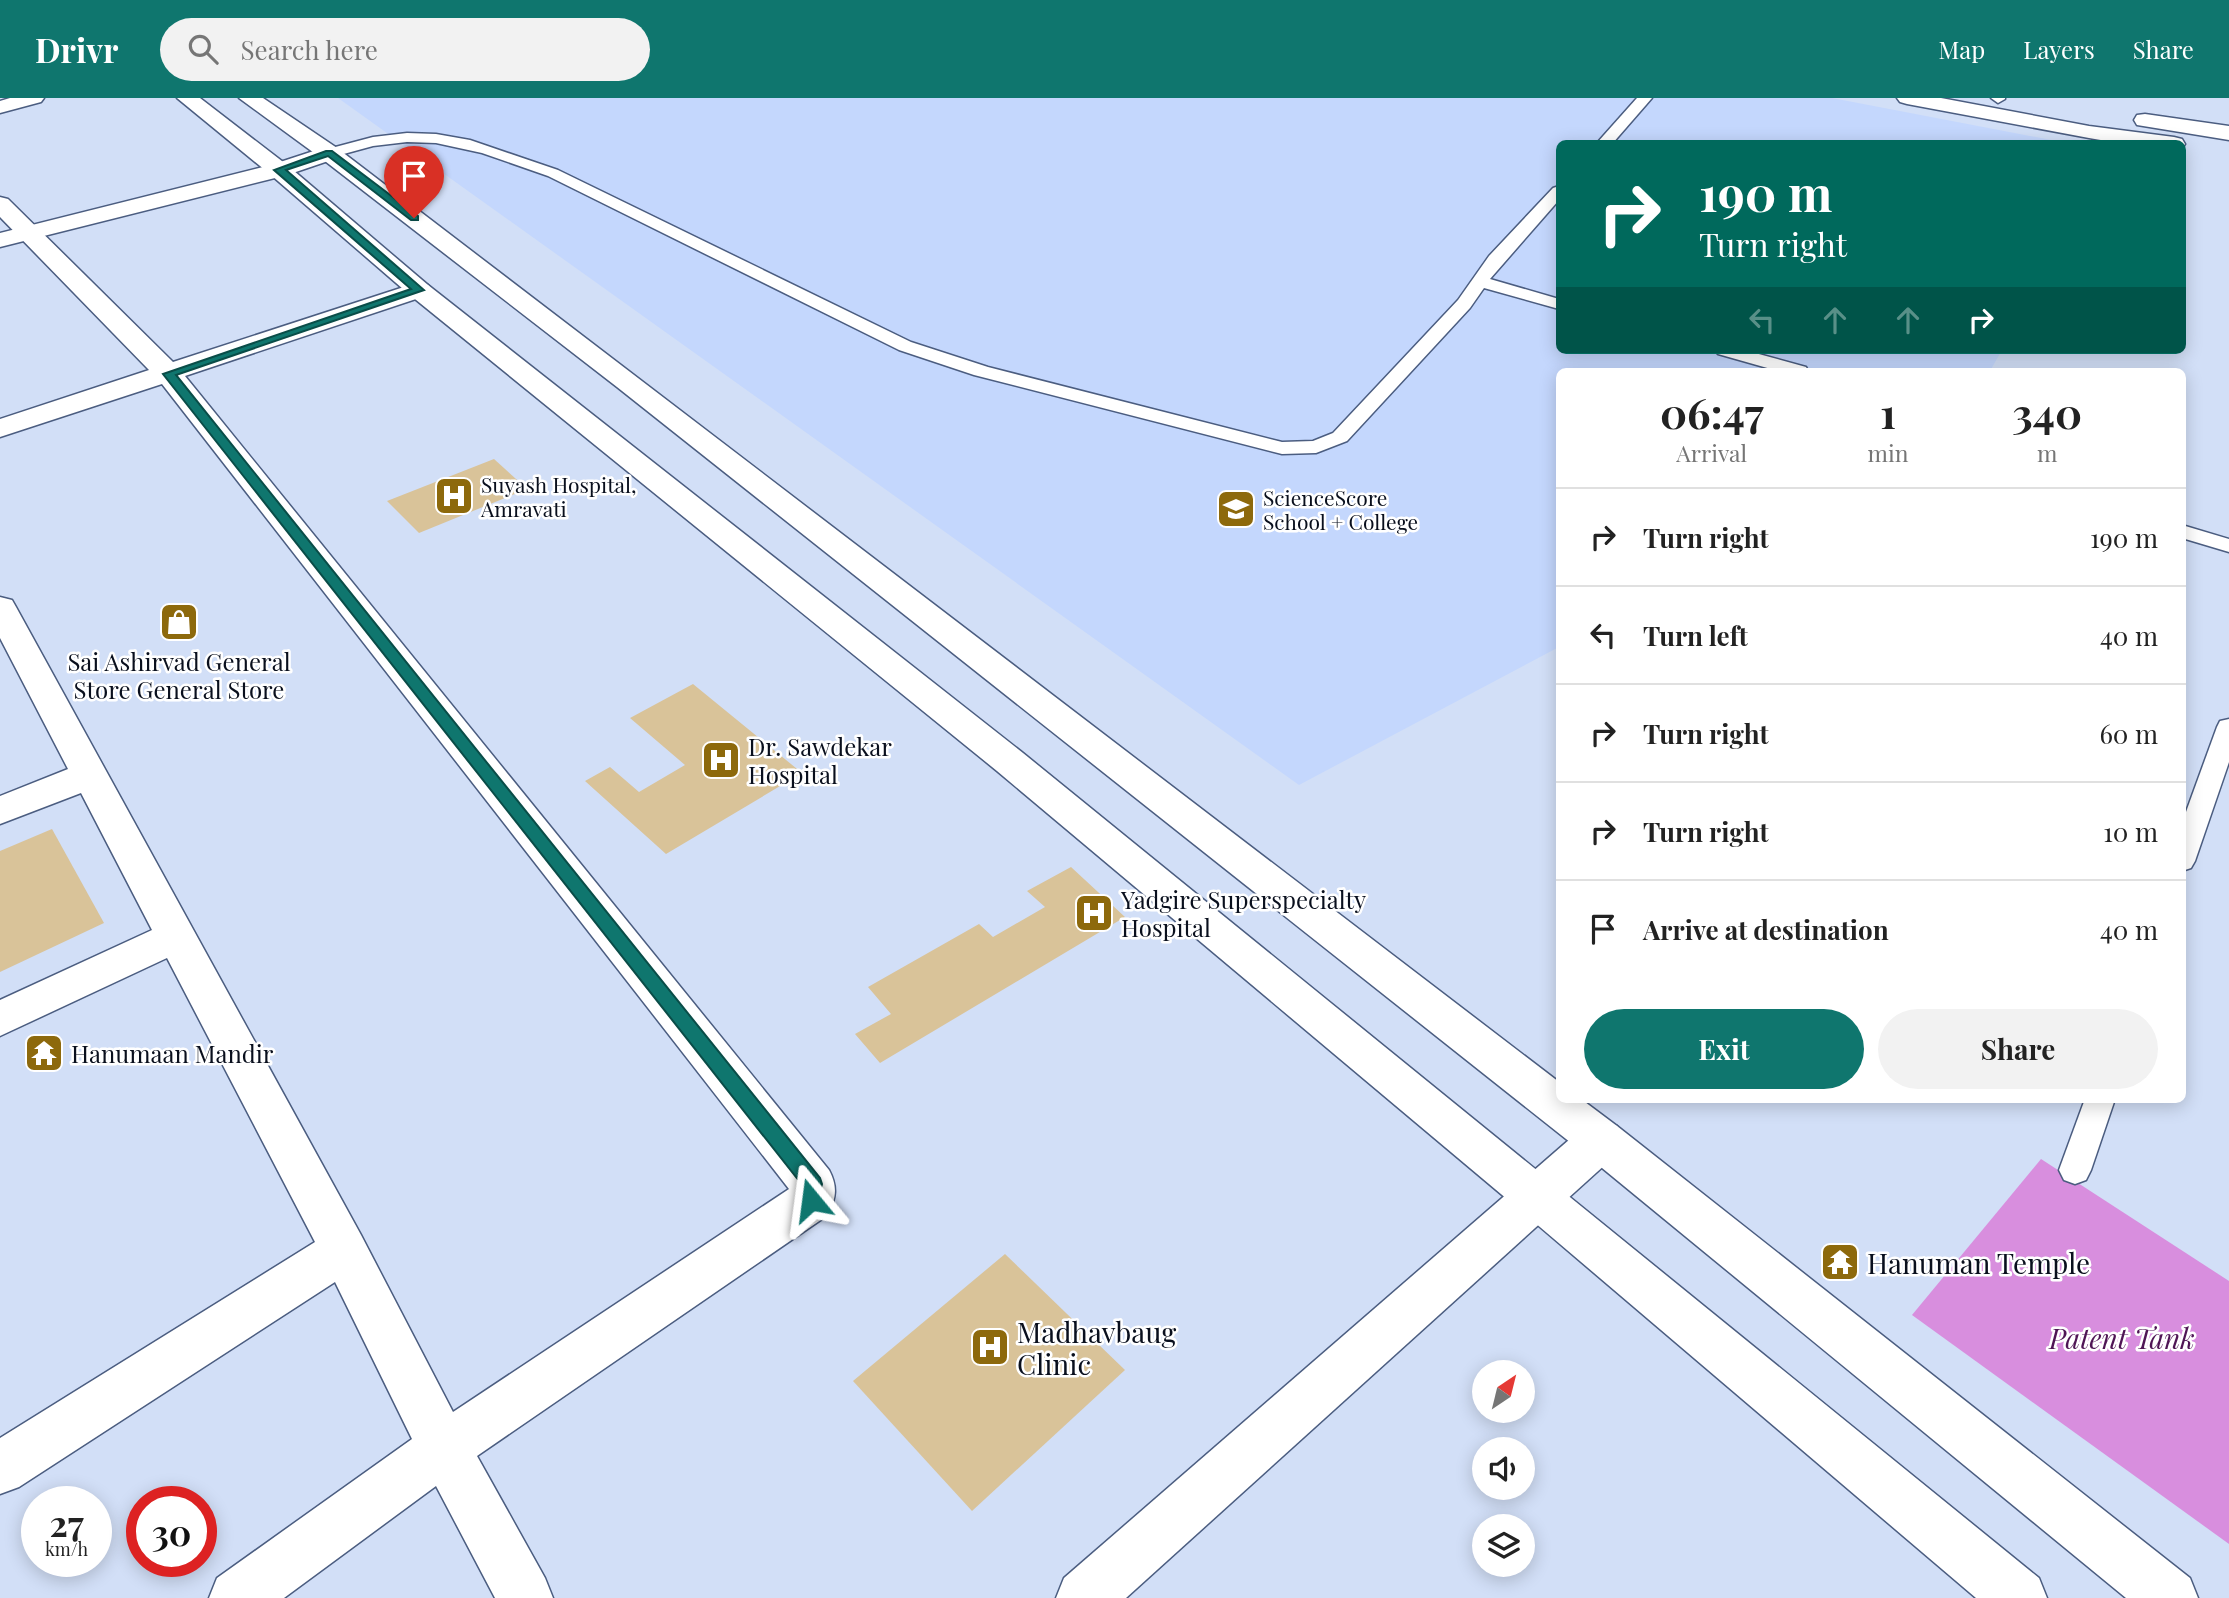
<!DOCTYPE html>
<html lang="en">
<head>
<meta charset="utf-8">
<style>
	body { margin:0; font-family:"Playfair Display",serif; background:#f2f2f2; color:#222; height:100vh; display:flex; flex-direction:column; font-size:26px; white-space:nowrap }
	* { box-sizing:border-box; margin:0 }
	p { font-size:23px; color:#767676 }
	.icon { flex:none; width:38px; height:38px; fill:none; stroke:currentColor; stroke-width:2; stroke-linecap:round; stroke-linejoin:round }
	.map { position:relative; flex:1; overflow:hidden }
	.panel { position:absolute; left:1556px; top:270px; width:630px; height:735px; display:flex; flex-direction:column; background:#fff; border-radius:10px; box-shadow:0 4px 18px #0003 }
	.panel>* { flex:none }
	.top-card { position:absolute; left:1556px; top:42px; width:630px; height:214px; border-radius:10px; box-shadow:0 4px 18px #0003; background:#00695c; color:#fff; overflow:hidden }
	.needle { width:46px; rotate:35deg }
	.controls { position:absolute; left:1472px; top:1262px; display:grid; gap:14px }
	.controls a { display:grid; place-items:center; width:63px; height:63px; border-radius:50%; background:#fff; box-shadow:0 4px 18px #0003; font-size:35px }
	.speed { position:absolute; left:21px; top:1388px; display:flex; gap:14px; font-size:35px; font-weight:700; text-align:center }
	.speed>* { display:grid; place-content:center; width:91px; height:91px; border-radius:50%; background:#fff; box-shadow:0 4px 18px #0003; line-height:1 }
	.speed small { font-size:18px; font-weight:400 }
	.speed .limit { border:10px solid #d22; background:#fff; color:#111 }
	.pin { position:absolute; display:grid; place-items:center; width:60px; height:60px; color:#fff; margin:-72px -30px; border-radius:50% 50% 50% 0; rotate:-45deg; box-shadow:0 0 7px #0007 }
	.pin .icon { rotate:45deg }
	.me { position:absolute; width:77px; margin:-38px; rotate:344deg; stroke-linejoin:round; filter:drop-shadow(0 0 5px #0008) }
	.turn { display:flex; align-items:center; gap:24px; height:147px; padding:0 28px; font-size:32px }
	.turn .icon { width:91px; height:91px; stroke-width:2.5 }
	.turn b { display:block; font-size:49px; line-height:60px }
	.lanes { display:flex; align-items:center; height:66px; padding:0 28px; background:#0003; justify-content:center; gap:35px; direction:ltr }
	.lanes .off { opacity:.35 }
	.eta { display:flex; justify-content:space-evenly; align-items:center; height:119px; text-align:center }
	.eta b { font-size:42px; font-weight:700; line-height:49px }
	.action { display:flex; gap:14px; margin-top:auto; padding:14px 28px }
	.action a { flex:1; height:80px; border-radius:42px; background:#0f766e; color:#fff; font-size:28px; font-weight:700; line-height:80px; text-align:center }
	.action a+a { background:#f2f2f2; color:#222 }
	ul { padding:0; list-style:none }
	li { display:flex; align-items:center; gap:21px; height:98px; padding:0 28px; border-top:2px solid #e0e0e0 }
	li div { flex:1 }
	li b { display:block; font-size:26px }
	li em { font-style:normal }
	header { display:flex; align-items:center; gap:42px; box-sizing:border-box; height:98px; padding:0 35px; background:#0f766e; color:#fff }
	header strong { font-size:33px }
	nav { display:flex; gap:38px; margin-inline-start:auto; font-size:24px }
	.search { width:490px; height:63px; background:#f2f2f2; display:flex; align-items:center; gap:18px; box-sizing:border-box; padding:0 24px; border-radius:38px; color:#767676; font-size:26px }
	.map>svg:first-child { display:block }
	.built { fill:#c4d7fd }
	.green { fill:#d88ede }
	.building { fill:#d9c399 }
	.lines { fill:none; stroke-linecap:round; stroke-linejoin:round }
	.lane-casing { stroke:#4b5d80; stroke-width:3 }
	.street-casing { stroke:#4b5d80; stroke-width:3 }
	.secondary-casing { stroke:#4b5d80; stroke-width:3 }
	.primary-casing { stroke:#4b5d80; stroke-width:3 }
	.lane { fill:#fff; fill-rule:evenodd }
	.street { fill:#fff; fill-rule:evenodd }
	.secondary { fill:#fff; fill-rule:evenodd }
	.primary { fill:#fff; fill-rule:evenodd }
	.route { fill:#0f766e; stroke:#0a4d48; stroke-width:2 }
	.labels { text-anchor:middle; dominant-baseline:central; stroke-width:5; stroke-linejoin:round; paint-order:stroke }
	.far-poi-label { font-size:21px; fill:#090f1d; stroke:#fff; text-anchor:start }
	.poi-label { font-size:24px; fill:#090f1d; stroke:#fff; text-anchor:start }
	.near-poi-label { font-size:28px; fill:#090f1d; stroke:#fff; text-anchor:start }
	.near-park-label { font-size:28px; font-style:italic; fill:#4f1555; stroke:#fff }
</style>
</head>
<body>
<header>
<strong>Drivr</strong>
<div class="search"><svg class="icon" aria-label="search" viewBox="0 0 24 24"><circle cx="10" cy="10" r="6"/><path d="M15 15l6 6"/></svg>Search here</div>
<nav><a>Map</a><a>Layers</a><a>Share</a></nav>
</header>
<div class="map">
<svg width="2229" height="1500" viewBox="0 0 2229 1500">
	<rect width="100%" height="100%" fill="#d2dff7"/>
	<!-- built -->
	<path class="built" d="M 338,0 L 1832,0 L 2067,45 L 1559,46 L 1559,252 L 2002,252 L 1990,273 L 1559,273 L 1559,549 L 1299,687 Z"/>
	<!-- green -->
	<path class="green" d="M 2041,1061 L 2229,1183 L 2229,1446 L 1912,1217 Z"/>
	<!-- building -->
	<g class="building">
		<path d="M 494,361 L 527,391 L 419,435 L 387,403 Z"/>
		<path d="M 693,586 L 802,675 L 666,756 L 585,683 L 610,669 L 639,694 L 685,667 L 630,620 Z"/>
		<path d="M 52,731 L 104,825 L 0,874 L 0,753 Z"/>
		<path d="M 1071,769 L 1125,819 L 880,965 L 855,936 L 891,916 L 868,889 L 979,826 L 993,839 L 1045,809 L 1027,793 Z"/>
		<path d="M 1005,1156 L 1125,1272 L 972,1413 L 853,1283 Z"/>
	</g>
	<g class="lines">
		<defs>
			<g id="lane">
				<path d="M 1637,0 L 1652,0 L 1612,46 L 1596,46 Z"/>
				<path d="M 1991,0 L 2005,0 L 2005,1 L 1998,5 Z"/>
				<path d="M 407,35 L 436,36 L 470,42 L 558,72 L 911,244 L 988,269 L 1282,344 L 1313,343 L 1333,335 L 1458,202 L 1489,158 L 1553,90 L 1559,88 L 1559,102 L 1490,181 L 1559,201 L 1559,211 L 1484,190 L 1470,210 L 1347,343 L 1316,355 L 1282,356 L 974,277 L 899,252 L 548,78 L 482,55 L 436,45 L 407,44 L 373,48 L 329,60 L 321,55 L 324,52 L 373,39 Z"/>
				<path d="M 1715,252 L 1744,252 L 1806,269 L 1808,273 L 1778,273 L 1718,256 Z"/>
				<path d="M 2182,427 L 2229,441 L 2229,454 L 2182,440 Z"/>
				<path d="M 2229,621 L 2229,664 L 2195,763 L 2191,770 L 2182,773 L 2182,725 L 2217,629 L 2220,623 Z"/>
				<path d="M 2085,1001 L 2115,1001 L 2091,1072 L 2086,1082 L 2075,1086 L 2064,1082 L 2059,1072 Z"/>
			</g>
			<g id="street">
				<path d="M 10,0 L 44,0 L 41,4 L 0,15 L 0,3 Z"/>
				<path d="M 0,99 L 8,101 L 173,264 L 410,187 L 419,184 L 428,187 L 432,192 L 428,197 L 185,278 L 829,1072 C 838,1089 836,1100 828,1117 L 477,1358 L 545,1480 L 553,1500 L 495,1500 L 436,1388 L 284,1500 L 209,1500 L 217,1480 L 412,1341 L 335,1184 L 19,1389 L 0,1396 L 0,1340 L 315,1144 L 167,860 L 0,938 L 0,902 L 152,832 L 81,695 L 0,726 L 0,698 L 68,671 L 0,540 L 0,499 L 12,502 L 16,509 L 361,1137 L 453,1314 L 789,1091 L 162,286 L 0,339 L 0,321 L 149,272 L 0,119 Z"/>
			</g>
			<g id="secondary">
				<path d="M 329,48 L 337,50 L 340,55 L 337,60 L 287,77 L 0,149 L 0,135 L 271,67 Z"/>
				<path d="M 1601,1023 L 1617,1028 L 1624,1042 L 1617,1056 L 1126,1500 L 1056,1500 L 1064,1480 L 1585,1028 Z"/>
			</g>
			<g id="primary">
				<path d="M 177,0 L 200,0 L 287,67 L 428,187 L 1023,655 L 2039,1480 L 2047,1500 L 1976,1500 L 1520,1112 L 997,673 L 410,197 L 271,77 Z"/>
				<path d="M 239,0 L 263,0 L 337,50 L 1559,984 L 1559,1001 L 1581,1001 L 1617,1028 L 2190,1480 L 2198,1500 L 2126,1500 L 1585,1056 L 617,289 L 321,60 Z"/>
				<path d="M 1897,0 L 1941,0 L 2089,28 L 2174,39 L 2182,41 L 2185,46 L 2182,50 L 2182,46 L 2124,46 L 2089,40 L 1907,6 L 1900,4 Z"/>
				<path d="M 2145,16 L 2229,28 L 2229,42 L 2137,27 L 2134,22 L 2137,17 Z"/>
			</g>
		</defs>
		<!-- lane casing -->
		<use href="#lane" class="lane-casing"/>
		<!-- street casing -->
		<use href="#street" class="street-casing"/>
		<!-- secondary casing -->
		<use href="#secondary" class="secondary-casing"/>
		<!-- primary casing -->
		<use href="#primary" class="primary-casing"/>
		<!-- lane -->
		<use href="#lane" class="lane"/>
		<!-- street -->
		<use href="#street" class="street"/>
		<!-- secondary -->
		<use href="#secondary" class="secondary"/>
		<!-- primary -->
		<use href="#primary" class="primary"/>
	</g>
	<!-- route -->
	<path class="route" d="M 326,53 L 332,53 L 418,118 L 418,122 L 411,122 L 328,58 L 286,72 L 424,192 L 176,277 L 820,1080 L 822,1086 L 817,1108 L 811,1111 L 804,1108 L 801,1102 L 803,1088 L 163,276 L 411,191 L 274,72 Z"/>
	<!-- icons -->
	<defs>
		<symbol id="hospital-square" viewBox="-11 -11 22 22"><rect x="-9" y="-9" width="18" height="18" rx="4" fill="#8d690c" stroke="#fff"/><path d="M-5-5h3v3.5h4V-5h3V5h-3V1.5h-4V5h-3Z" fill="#fff"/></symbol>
		<symbol id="university-square" viewBox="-11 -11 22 22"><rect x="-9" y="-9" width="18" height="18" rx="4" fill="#8d690c" stroke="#fff"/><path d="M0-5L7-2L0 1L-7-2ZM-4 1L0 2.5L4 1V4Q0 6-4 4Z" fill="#fff"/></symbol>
		<symbol id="shop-square" viewBox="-11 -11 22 22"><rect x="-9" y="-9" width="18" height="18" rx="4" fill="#8d690c" stroke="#fff"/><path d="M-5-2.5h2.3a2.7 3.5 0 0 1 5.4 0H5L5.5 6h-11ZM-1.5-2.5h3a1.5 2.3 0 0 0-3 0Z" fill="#fff"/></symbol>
		<symbol id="temple-square" viewBox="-11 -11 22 22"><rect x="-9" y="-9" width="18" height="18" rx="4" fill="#8d690c" stroke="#fff"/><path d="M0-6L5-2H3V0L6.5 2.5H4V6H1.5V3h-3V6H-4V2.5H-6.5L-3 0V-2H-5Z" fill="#fff"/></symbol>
	</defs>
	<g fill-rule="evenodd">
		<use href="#hospital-square" x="432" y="376" width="44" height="44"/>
		<use href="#university-square" x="1214" y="389" width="44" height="44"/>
		<use href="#shop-square" x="157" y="502" width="44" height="44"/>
		<use href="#hospital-square" x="699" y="640" width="44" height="44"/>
		<use href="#hospital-square" x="1072" y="793" width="44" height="44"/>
		<use href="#temple-square" x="22" y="933" width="44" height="44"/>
		<use href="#temple-square" x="1818" y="1142" width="44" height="44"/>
		<use href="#hospital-square" x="968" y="1227" width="44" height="44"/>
	</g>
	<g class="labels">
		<!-- far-poi labels -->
		<g class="far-poi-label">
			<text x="481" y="386">Suyash Hospital,<tspan x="481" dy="24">Amravati</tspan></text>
			<text x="1263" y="399">ScienceScore<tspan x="1263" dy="24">School + College</tspan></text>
		</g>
		<!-- poi labels -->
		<g class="poi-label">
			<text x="179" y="563" text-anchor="middle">Sai Ashirvad General<tspan x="179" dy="28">Store General Store</tspan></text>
			<text x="748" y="648">Dr. Sawdekar<tspan x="748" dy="28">Hospital</tspan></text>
			<text x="1121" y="801">Yadgire Superspecialty<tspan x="1121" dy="28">Hospital</tspan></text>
			<text x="71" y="955">Hanumaan Mandir</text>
		</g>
		<!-- near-poi labels -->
		<g class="near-poi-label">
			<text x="1867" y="1164">Hanuman Temple</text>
			<text x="1017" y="1233">Madhavbaug<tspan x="1017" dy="32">Clinic</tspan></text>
		</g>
		<!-- near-park labels -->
		<g class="near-park-label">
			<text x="2122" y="1239">Patent Tank</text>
		</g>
	</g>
</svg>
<div class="controls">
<a><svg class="needle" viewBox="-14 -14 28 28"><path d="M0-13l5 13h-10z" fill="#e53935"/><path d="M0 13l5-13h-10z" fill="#767676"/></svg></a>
<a><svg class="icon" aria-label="sound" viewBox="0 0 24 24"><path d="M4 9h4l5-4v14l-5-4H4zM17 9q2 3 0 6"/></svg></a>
<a><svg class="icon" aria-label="layers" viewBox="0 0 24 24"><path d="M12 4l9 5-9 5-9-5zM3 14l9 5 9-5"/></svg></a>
</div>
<div class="speed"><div>27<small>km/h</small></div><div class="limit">30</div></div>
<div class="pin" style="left:414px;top:120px;background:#d93025"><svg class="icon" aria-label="arrive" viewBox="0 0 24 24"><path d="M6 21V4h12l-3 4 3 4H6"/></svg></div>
<svg class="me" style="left:811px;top:1102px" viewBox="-20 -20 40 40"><path d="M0-17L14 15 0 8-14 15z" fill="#0f766e" stroke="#fff" stroke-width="4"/></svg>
<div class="top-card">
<div class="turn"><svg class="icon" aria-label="right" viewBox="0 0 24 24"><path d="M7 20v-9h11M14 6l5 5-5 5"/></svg><div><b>190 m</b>Turn right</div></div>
<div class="lanes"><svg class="icon off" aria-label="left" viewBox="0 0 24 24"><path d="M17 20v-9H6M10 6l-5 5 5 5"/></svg><svg class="icon off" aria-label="ahead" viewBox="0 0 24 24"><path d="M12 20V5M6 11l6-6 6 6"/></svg><svg class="icon off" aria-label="ahead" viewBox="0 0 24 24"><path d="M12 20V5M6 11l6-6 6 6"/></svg><svg class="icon" aria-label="right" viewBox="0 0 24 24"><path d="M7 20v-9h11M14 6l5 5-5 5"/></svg></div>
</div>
<section class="panel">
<div class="eta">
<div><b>06:47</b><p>Arrival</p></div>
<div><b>1</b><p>min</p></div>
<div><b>340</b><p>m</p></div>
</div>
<ul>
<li><svg class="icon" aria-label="right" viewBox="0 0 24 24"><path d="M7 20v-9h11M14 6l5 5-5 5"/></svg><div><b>Turn right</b></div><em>190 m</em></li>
<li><svg class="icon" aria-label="left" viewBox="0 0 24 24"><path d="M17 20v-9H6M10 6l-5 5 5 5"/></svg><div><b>Turn left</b></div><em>40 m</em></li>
<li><svg class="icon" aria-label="right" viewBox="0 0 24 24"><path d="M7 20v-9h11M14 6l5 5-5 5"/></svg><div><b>Turn right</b></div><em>60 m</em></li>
<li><svg class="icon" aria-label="right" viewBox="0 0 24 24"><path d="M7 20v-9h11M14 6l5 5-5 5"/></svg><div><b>Turn right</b></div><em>10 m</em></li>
<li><svg class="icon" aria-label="arrive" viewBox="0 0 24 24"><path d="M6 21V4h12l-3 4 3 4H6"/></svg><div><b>Arrive at destination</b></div><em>40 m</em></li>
</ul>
<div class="action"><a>Exit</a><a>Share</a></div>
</section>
</div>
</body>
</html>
